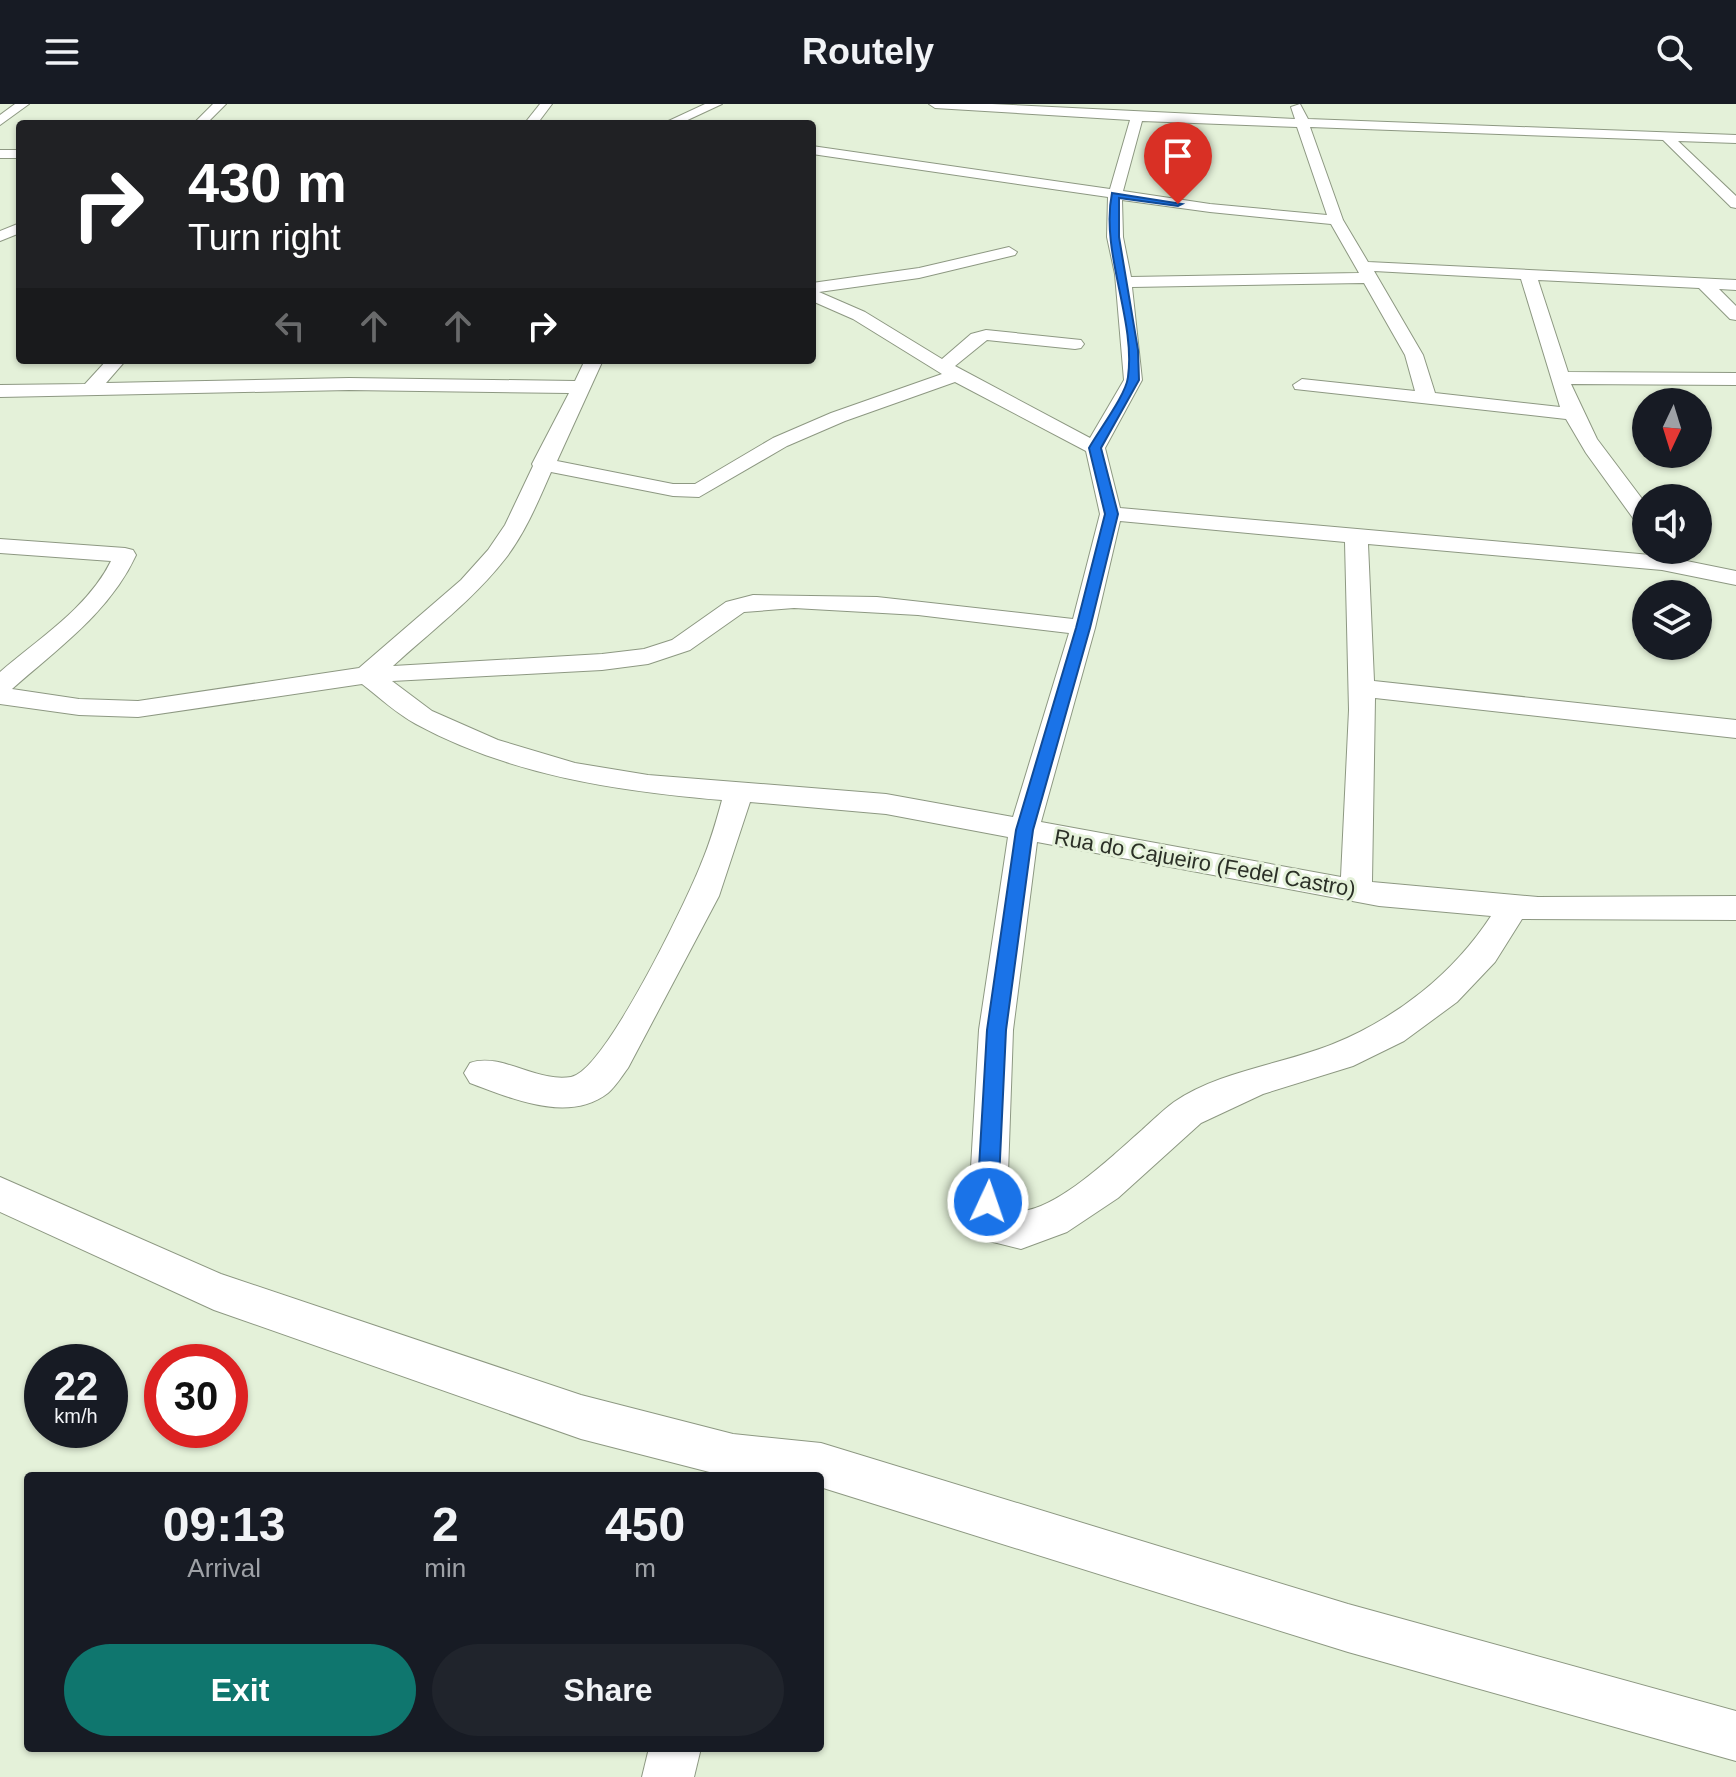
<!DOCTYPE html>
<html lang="en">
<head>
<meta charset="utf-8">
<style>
	body { margin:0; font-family:Helvetica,sans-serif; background:#20242c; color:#f1f3f6; height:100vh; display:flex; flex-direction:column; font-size:30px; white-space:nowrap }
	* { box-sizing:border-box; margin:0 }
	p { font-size:26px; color:#9ea1a6 }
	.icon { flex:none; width:44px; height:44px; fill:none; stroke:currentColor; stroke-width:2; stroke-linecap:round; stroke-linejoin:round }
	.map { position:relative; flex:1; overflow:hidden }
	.panel { position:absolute; left:24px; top:1368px; width:800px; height:280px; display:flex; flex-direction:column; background:#171b24; border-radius:8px; box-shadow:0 2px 6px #0004 }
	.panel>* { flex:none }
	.guide { position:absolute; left:16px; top:16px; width:800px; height:244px; border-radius:8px; box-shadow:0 2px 6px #0004; background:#202124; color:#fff; overflow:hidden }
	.needle { width:52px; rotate:184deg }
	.fabs { position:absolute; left:1632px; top:284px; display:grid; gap:16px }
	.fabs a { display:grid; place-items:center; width:80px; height:80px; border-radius:50%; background:#171b24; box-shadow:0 2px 6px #0004; font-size:40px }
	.speed { position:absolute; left:24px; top:1240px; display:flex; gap:16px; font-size:40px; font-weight:700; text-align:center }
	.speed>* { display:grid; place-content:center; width:104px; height:104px; border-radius:50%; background:#171b24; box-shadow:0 2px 6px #0004; line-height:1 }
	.speed small { font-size:20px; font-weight:400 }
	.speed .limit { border:12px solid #d22; background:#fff; color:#111 }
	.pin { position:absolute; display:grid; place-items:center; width:68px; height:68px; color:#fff; margin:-82px -34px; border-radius:50% 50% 50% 0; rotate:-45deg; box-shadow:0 0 8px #0007 }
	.pin .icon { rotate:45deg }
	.me { position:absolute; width:88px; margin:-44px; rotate:3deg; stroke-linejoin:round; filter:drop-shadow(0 0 6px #0008) }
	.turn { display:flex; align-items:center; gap:28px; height:168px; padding:0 40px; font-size:36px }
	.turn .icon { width:104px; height:104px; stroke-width:2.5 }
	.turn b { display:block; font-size:56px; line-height:68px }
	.lanes { display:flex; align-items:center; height:76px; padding:0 40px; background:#0003; justify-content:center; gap:40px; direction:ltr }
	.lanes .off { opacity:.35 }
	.eta { display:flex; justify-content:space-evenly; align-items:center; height:136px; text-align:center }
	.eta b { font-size:48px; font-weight:700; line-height:56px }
	.cta { display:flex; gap:16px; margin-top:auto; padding:16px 40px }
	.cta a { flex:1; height:92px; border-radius:48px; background:#0f766e; color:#fff; font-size:32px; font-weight:700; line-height:92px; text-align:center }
	.cta a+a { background:#20242c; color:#f1f3f6 }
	header { display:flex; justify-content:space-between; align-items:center; height:104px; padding:0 40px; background:#171b24; font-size:36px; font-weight:700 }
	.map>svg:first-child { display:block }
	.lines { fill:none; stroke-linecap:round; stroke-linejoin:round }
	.street-casing { stroke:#8d9882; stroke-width:2 }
	.street { fill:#fff; fill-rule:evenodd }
	.route { fill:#1a73e8; stroke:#114b97; stroke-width:2 }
	.labels { text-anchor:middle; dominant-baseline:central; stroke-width:6; stroke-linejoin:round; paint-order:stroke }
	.street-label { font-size:22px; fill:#2b3027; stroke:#e4f1d9 }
</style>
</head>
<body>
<header><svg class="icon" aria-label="menu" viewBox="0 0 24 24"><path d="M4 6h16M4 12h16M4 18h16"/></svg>Routely<svg class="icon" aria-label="search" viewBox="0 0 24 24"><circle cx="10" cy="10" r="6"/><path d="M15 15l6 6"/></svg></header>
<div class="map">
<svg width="1736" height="1673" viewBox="0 0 1736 1673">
	<rect width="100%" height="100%" fill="#e4f1d9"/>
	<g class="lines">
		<defs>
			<g id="street">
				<path d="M 15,0 L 29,0 L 0,21 L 0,11 Z"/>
				<path d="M 213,0 L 226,0 L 206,20 L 193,20 Z"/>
				<path d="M 540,0 L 552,0 L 537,20 L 524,20 Z"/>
				<path d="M 705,0 L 722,0 L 679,20 L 662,20 Z"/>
				<path d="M 929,0 L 992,0 L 1295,15 L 1291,3 L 1300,0 L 1308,15 L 1736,31 L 1736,39 L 1678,37 L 1736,92 L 1736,104 L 1731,103 L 1663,36 L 1310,23 L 1343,116 L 1368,158 L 1736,176 L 1736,186 L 1719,185 L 1736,202 L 1736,216 L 1730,215 L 1699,184 L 1538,176 L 1568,268 L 1736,269 L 1736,281 L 1571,280 L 1597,335 L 1646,400 L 1646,423 L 1638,421 L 1586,349 L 1566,315 L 1295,285 L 1293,281 L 1302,275 L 1415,287 L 1405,251 L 1364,179 L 1132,183 L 1142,276 L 1105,344 L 1120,404 L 1662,452 L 1736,467 L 1736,481 L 1662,466 L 1368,440 L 1374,577 L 1736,616 L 1736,634 L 1375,594 L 1372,778 L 1538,793 L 1736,792 L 1736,816 L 1522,815 L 1495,858 L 1457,898 L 1404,937 L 1353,962 L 1263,990 L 1201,1019 L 1118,1094 L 1067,1128 L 1021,1145 L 985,1136 L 969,1098 L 979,926 L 1008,733 L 886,710 L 750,698 L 719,792 L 628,964 C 622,972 616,982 608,989 C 568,1020 511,994 470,979 L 464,969 L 470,959 C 501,948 537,979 571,973 C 605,967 687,796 701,760 C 710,739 716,718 722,696 C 616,687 510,671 416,620 C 397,610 379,593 362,580 L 138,613 L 79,611 L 0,600 L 0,568 C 38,535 88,504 111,457 L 0,449 L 0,435 L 125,444 L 133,446 L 136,451 C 110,508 57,545 12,585 L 79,595 L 138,597 L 359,564 L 461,476 L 488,446 L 505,421 L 533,362 L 532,360 L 569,289 L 349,286 L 0,293 L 0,281 L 85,280 L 107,256 L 126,256 L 106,279 L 349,274 L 575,277 L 585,256 L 603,256 L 557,357 L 673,380 L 695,380 L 773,334 L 831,309 L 942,270 L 853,215 L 812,197 L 812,179 L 919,164 L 1009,143 L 1017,148 L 1015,151 L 919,174 L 819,188 L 865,208 L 942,255 L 971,230 L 986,226 L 1081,236 L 1084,240 L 1081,244 L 1075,245 L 987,236 L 955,262 L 1090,334 L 1124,276 L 1115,170 L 1107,133 L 1108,93 L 812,50 L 812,42 L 1110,85 L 1130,16 L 935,4 ZM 1142,17 L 1297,23 L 1327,111 L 1210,100 L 1123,87 ZM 1122,96 L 1210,108 L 1331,120 L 1359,169 L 1131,173 L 1123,133 ZM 1374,167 L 1521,175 L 1560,303 L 1435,289 L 1423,251 ZM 955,278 L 1086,347 L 1100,410 L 1073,515 L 877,493 L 753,491 L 726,498 L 672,536 L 644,545 L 602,550 L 393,562 C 430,528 473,496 505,455 C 525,429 538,398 551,368 L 673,392 L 699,393 L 787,342 L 845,317 ZM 1120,417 L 1345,438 L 1349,606 L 1341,773 L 1041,718 L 1095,524 ZM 794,504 L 918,511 L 1069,529 L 1013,713 L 886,690 L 648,671 L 575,659 L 498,636 L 432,607 L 392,577 L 602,566 L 648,560 L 690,546 L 744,508 ZM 1037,738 L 1379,802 L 1491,812 C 1453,870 1397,914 1333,940 C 1284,960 1219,967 1174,998 C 1163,1006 1152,1017 1142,1026 C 1114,1050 1050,1114 1011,1107 L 1007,1098 L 1013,926 Z"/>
				<rect x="0" y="46" width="20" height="8"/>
				<path d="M 20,119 L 20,129 L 0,137 L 0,127 Z"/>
				<path d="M 0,1073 L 221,1170 L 581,1291 L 733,1330 L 821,1339 L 1348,1500 L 1736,1607 L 1736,1657 L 1348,1548 L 820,1383 L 820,1372 L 725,1372 L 581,1335 L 214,1206 L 0,1108 Z"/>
				<path d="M 649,1644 L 701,1644 L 694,1673 L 642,1673 Z"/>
			</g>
		</defs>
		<!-- street casing -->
		<use href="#street" class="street-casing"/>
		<!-- street -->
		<use href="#street" class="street"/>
	</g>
	<!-- route -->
	<path class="route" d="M 1112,89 L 1182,100 L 1178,102 L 1119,94 L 1119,133 L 1138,246 L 1139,276 L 1101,344 L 1118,410 L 1090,524 L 1033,726 L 1006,926 L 998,1098 L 995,1105 L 988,1107 L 980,1105 L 977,1098 L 987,926 L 1016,726 L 1076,524 L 1105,410 L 1089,344 C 1099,326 1126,291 1128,273 C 1136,216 1100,148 1112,89 Z"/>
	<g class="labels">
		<!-- street labels -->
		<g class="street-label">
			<text transform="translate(1205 759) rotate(10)">Rua do Cajueiro (Fedel Castro)</text>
		</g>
	</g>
</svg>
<div class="fabs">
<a><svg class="needle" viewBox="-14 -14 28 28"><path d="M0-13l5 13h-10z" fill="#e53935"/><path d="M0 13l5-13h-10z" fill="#9ea1a6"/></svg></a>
<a><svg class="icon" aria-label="sound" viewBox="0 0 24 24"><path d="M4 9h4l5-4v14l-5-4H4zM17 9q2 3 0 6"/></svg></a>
<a><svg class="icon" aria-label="layers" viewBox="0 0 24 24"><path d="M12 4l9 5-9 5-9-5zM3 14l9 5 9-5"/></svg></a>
</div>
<div class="speed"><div>22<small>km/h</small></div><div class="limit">30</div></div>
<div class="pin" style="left:1178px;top:100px;background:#d93025"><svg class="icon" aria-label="arrive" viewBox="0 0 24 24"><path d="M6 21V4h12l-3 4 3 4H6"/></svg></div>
<svg class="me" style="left:988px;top:1098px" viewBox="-20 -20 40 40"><circle r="17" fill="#1a73e8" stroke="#fff" stroke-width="3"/><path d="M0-11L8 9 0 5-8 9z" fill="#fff"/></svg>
<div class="guide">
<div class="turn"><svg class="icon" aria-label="right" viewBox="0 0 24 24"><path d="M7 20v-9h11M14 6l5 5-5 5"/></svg><div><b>430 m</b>Turn right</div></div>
<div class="lanes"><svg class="icon off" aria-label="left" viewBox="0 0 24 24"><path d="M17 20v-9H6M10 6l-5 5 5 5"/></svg><svg class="icon off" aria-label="ahead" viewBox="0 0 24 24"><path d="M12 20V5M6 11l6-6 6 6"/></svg><svg class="icon off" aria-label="ahead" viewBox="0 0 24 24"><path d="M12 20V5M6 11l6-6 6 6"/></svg><svg class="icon" aria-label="right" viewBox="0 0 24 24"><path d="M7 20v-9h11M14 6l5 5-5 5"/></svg></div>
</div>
<section class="panel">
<div class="eta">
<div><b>09:13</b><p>Arrival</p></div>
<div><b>2</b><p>min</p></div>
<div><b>450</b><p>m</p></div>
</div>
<div class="cta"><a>Exit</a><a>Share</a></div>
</section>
</div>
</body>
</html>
